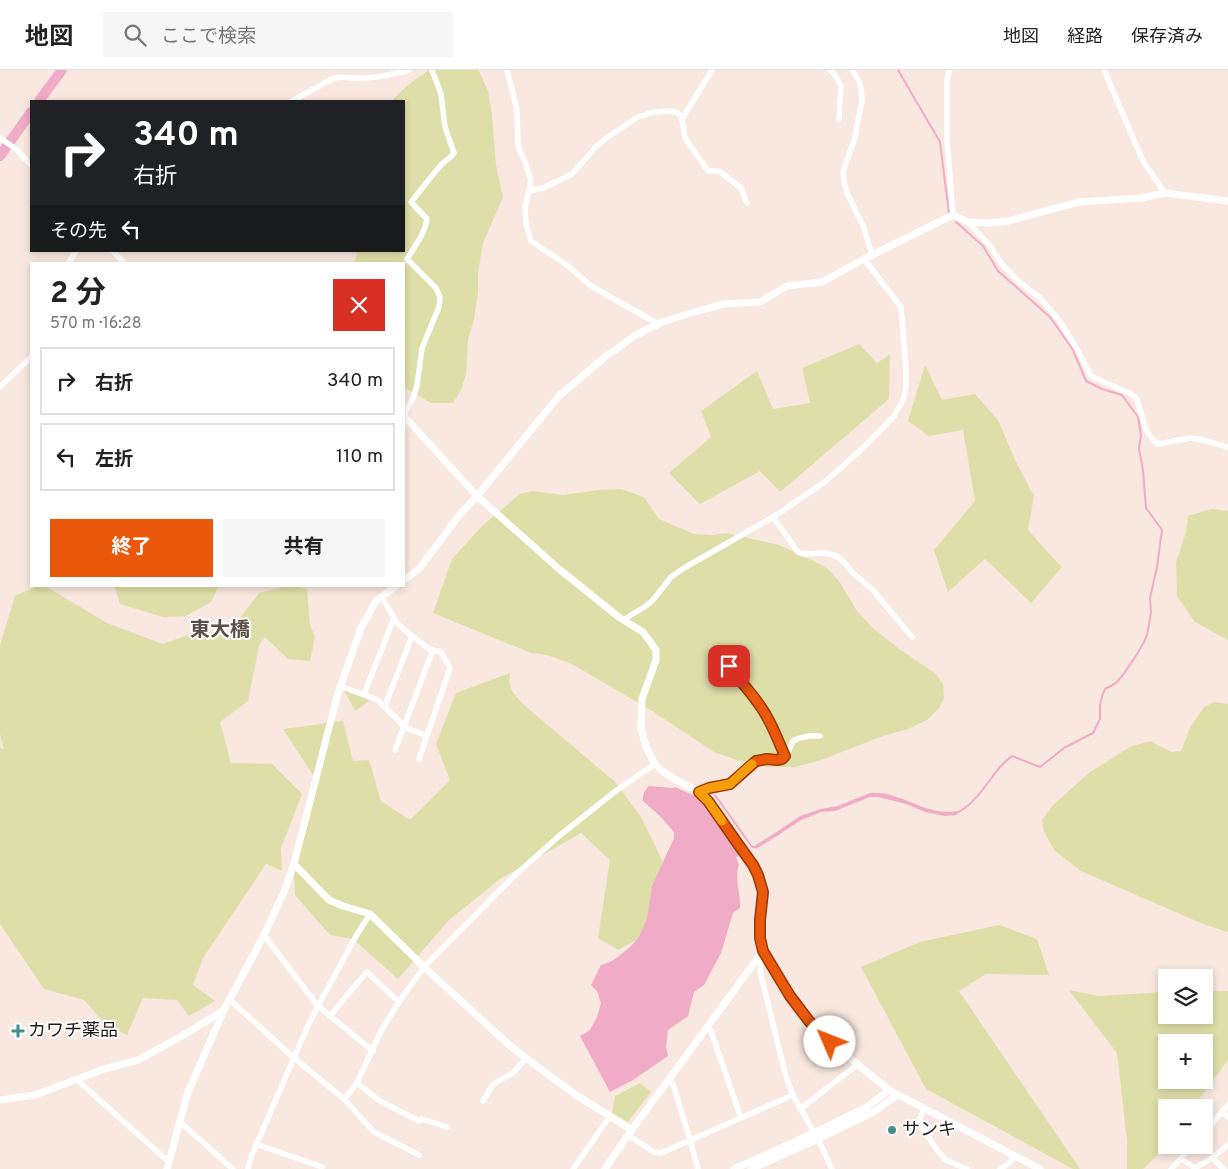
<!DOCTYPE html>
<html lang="ja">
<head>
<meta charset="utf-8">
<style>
	body { margin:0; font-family:Overpass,"Noto Sans JP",sans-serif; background:#f6f6f6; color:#222; height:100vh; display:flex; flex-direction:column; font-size:19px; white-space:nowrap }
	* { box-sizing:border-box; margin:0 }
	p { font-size:16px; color:#767676 }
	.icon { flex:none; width:28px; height:28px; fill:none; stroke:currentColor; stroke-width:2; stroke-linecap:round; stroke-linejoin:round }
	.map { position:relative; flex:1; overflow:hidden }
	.sheet { position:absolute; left:30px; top:192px; width:375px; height:325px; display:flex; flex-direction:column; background:#fff; border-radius:0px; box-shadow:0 2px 8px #0003 }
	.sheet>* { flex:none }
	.banner { position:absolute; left:30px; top:30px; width:375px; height:152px; border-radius:0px; box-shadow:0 2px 8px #0003; background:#202124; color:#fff; overflow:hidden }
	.controls { position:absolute; left:1158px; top:899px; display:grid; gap:10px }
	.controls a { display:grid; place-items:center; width:55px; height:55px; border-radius:0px; background:#fff; box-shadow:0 2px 8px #0003; font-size:25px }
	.pin { position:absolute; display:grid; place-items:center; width:42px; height:42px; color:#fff; margin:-21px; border-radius:10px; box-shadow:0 2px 8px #0006 }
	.me { position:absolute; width:55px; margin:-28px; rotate:314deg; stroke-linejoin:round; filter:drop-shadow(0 0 4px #0008) }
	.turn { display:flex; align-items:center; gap:18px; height:105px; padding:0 20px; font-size:22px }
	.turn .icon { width:65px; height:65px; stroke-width:2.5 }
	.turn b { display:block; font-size:35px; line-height:42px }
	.then { display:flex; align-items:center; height:48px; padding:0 20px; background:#0003; gap:10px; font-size:19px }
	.round { display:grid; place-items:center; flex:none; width:52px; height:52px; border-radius:0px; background:#f6f6f6 }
	.summary { display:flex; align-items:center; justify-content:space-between; height:85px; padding:0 20px }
	h1 { font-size:30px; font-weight:700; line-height:38px }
	.action { display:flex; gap:10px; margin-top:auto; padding:10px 20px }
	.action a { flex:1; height:58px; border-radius:0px; background:#ea580c; color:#fff; font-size:20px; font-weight:700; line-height:58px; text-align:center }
	.action a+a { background:#f6f6f6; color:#222 }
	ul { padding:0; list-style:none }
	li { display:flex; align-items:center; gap:15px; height:68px; margin:0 10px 8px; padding:0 10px; border:2px solid #e0e0e0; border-radius:0px }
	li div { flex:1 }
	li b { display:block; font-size:19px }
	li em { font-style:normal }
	header { display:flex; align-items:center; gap:30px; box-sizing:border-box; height:70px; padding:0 25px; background:#fff; border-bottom:1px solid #e0e0e0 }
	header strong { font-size:24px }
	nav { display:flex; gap:28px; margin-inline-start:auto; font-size:18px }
	.search { width:350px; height:45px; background:#f6f6f6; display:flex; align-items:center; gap:12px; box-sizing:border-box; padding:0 18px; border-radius:0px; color:#767676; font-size:19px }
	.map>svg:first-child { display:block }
	.green { fill:#dedfa8; fill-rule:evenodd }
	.water { fill:#f0abc7 }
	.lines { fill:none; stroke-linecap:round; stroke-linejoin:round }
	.stream { stroke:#f0abc7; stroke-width:2 }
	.river { stroke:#f0abc7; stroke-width:10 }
	.minor { stroke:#fff; stroke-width:5.5 }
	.tertiary { stroke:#fff; stroke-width:7 }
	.route-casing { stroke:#983908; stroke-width:12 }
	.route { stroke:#ea580c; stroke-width:9 }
	.slow { stroke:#f59e0b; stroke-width:9 }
	.poi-dot { fill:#448c8d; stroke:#fff; stroke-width:2 }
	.labels { text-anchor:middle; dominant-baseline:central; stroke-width:4; stroke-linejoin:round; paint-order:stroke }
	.poi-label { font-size:18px; fill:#211b18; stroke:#fff; text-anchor:start }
	.quarter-label { font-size:20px; font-weight:bold; fill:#5b4e46; stroke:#fff }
</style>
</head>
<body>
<header>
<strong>地図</strong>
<div class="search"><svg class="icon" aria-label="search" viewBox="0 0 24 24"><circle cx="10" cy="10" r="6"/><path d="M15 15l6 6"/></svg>ここで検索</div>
<nav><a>地図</a><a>経路</a><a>保存済み</a></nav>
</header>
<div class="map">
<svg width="1228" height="1099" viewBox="0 0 1228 1099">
	<rect width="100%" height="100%" fill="#f8e8df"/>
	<!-- green -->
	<g class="green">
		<path d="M 429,0 L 477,0 L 479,1 L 488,21 L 492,45 L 496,95 L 503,127 L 483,173 L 478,202 L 478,222 L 474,249 L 468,269 L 466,304 L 461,320 L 453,333 L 431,333 L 404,317 L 404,194 L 355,194 L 357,181 L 404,181 L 404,31 L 392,31 C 403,18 416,9 429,0 Z"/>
		<path d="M 859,274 L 877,293 L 890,284 L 889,329 L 780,422 L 760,401 L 700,434 L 669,403 L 711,367 L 701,341 L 757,301 L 773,339 L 810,333 L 802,298 Z"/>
		<path d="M 925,295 L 942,330 L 975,324 L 998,350 L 1015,390 L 1034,426 L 1028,460 L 1052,487 L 1062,497 L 1031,533 L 985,489 L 948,522 L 934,480 L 975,431 L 963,360 L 929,366 L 908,351 Z"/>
		<path d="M 621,419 L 644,427 L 659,449 L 694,464 L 712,465 L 726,463 L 779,475 L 816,492 L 828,499 L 839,511 L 857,541 L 874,559 L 899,579 L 936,604 L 943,614 L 944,628 L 939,638 L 927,650 L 908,659 L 883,666 L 821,690 L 795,697 L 767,697 L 740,691 L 714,682 L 652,641 L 572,594 L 547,585 L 531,583 L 433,543 L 452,489 L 482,456 L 520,424 L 532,421 L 563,425 L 599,420 Z"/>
		<path d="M 1212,439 L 1228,441 L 1228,570 L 1195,552 L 1177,526 L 1176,493 L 1186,462 L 1188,446 Z"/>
		<path d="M 37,516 L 45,516 L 107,553 L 163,574 L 196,562 L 229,562 L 259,523 L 285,516 L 293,516 L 307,519 L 310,555 L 315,567 L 310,591 L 288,589 L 265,567 L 259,576 L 248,631 L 220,652 L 231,693 L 272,694 L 302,724 L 281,778 L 282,801 L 266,794 L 203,888 L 193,915 L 215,931 L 189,946 L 177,930 L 143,928 L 127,965 L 106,955 L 84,930 L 44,919 L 0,854 L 0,678 L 4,679 L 0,664 L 0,575 L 15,526 Z"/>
		<path d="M 116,516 L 219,516 L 211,532 L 186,546 L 163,547 L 120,534 L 115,518 Z"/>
		<path d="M 510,603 C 508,619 513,623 524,635 L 614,711 L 641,747 L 662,790 L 665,801 L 640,868 L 618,880 L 598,868 L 610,790 L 581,763 L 500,809 L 449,850 L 398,909 L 353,869 L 330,865 L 295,825 L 293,783 L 317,711 L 283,659 L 343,651 L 353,691 L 369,690 L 381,731 L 410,750 L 450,710 L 436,674 L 456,623 Z"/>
		<path d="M 344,620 L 370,630 L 355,641 Z"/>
		<path d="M 1215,632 L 1228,634 L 1228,862 L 1203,854 L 1081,801 L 1055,781 L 1044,762 L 1042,750 L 1053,735 L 1090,702 L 1130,677 L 1150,671 L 1171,682 L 1181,681 L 1191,656 L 1204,637 Z"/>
		<path d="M 999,855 L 1037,869 L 1049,905 L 986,904 L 959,921 L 1080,1099 L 1073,1099 L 926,1019 L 861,897 L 920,872 Z"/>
		<path d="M 1069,920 L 1098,926 L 1166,922 L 1166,945 L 1204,945 L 1204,921 L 1228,921 L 1228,990 L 1193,1037 L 1166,1038 L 1166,1074 L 1159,1084 L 1143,1099 L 1127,1099 L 1127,1070 L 1117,983 ZM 1166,972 L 1204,972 L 1204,1010 L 1166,1010 Z"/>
		<path d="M 640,1013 L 651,1022 L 628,1052 L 612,1043 L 615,1026 Z"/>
	</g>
	<!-- water -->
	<g class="water">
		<path d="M 649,716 L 673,718 L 675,717 L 697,727 L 700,731 L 739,785 L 736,788 L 739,794 C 734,809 741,823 740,838 L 733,843 L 721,883 L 704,915 L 694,922 L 688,946 L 668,960 L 666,977 L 668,986 L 633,1010 L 610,1022 L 580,966 L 590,960 L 597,947 L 601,933 L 597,921 L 591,915 L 601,895 L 610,892 L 618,887 L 631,876 L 639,867 L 647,848 L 652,816 L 674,768 L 674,762 L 660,746 L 643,731 C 642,724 645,720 649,716 Z"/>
		<path d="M 870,723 C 900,720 926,747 956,741 L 957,745 L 945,746 L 925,742 L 906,734 L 878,727 L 870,727 L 835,741 L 821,742 L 801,750 L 777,766 L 756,779 L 754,776 L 775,763 L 800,746 L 821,739 L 838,736 Z"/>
	</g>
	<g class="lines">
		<!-- stream -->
		<g class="stream">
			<path d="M 898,0 L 940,72 L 949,144"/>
			<path d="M 715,725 L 752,777 L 755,777"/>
			<path d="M 956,743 C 974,736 988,711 1000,697 C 1004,693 1008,689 1012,686 L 1040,697 L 1064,678 L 1093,663 L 1100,649 L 1100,635 L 1102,626 L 1105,619 L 1116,613 L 1123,605 L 1137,584 L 1143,574 L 1147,565 L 1149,554 L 1151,542 L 1150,528 L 1157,497 L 1162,460 L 1146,438 L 1143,400 L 1139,379 L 1141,365 L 1138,347 L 1122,325 L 1102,319 L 1086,311 L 1073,280 L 1050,247 L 998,201 L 983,176 L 956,152"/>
		</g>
		<!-- river -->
		<g class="river">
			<path d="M 39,31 L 62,0"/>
			<path d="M 0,86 L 31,42"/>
		</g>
		<!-- minor -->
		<g class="minor">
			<path d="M 507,0 L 517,40 L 518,76 L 525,92 L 531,111 L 525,138 L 526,154 L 531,171 L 567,195 L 591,216 L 658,254"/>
			<path d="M 830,0 L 835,5 L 841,16 L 839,49"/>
			<path d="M 852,0 L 858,9 L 861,18 L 862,31 L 854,71 L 843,101 L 844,112 L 847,123 L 864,158 L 872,185"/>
			<path d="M 950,0 L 947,9 L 947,69 L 953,145"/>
			<path d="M 1104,0 L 1143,91 L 1165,123"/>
			<path d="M 292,31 L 334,8 C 344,6 353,9 362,8 C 378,8 394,4 409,0"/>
			<path d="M 682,49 L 712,0"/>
			<path d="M 0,68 L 16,79 L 31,95"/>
			<path d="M 529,121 L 543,118 L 572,104 L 596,77 L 605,69 L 638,47 L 654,42 L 669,41 L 678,43 L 682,49 L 685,68 L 708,101 L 719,101 L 741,118 L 747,133"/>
			<path d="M 968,152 L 991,177 L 1001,193 L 1009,201 L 1017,210 L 1041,229 L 1059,250 L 1076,277 L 1090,304 L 1093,307 L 1131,324 L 1137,329 L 1146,360 L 1153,370 L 1158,374 L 1190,368 L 1203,370 L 1228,377"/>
			<path d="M 113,181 L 125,194"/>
			<path d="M 68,194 L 76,181"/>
			<path d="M 0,317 L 31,287"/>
			<path d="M 404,345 L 413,328 L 417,316 L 422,278 L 439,237 L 440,227 L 436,218 L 407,189 C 415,176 425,164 427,149 L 411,132 C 421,120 431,106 442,94 C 446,90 451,88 454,83 L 445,57 L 441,24 L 432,0"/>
			<path d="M 773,447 L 798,482 L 803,484 L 825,483 L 834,485 L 841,489 L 854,504 L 872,519 L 912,567"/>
			<path d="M 382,527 L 396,552 L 407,562 L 429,579 L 441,582 L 450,598 L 419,689"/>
			<path d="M 623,550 L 646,536 L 653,530 L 671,507 L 684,498 L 775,446 L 826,411 L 864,377 L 894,346 L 904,328 L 906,316 L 906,299 L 901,237 L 864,189"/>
			<path d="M 718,582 L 745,618 L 754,628 L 767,647 L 785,686"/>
			<path d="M 340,616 L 378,630 L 406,658 L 427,666"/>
			<path d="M 364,624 L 394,548"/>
			<path d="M 385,636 L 412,566"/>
			<path d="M 395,680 L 433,580"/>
			<path d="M 699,722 L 709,718 L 731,714 L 756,691 L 782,689 L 788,682 L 793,671 C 803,666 810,665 820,666"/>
			<path d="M 264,865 L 317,935 L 373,981"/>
			<path d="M 762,883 L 760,901 L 786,1007 L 793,1025 L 821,1075 L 832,1099"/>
			<path d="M 230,930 L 293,987 L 344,1029 L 374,1062 L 419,1085"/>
			<path d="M 330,946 L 353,918 L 367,902 L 399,932"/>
			<path d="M 706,957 L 711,961 L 741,1048"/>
			<path d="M 76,1009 L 169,1092"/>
			<path d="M 668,1010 L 673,1014 L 690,1070 L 698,1099"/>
			<path d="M 357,1013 L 380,1031 L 419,1051 L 422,1049 L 447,1057"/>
			<path d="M 344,1029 L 357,1013 L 381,961 L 399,932 L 424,897 L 513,807 L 559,766 L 617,720 L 655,694"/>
			<path d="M 483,1031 L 492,1016 L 498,1011 L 513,1003 L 526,988"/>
			<path d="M 800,1039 L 857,995"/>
			<path d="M 924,1039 L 920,1048 L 920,1054 L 937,1080 L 946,1090 L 967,1099"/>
			<path d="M 1222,1042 L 1228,1047"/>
			<path d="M 180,1052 L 233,1099"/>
			<path d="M 1204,1063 L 1228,1035"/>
			<path d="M 628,1065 L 654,1082 L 661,1083 L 793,1025"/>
			<path d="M 256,1074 L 322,1097"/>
			<path d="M 1212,1088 L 1224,1099"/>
			<path d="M 1181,1089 L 1195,1098 L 1212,1088 L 1228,1075"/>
			<path d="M 248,1099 L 251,1087 L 309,953 L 356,866 L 370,844"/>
			<path d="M 573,1099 L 610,1046"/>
			<path d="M 1000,1099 L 1008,1094 L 1015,1086"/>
			<path d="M 1171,1099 L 1193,1075"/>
		</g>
		<!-- tertiary -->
		<g class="tertiary">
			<path d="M 404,346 L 477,426 L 559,499 L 620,548 L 643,562 L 656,580 L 656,590 L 642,629 L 641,658 L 646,677 L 655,694 L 661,700 L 674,709 L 692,718 L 704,726 L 753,795 L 761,813 L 763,822 L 760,850 L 760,868 L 763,881 L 790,926 L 809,951 L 830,972 L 889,1020 L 1040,1099"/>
			<path d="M 404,510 L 419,499 L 461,443 L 477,426 L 559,326 L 605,287 L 636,265 L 662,252 L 698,241 L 724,234 L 760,232 L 787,216 L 822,212 L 864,189 L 953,145 L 968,152 L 989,153 L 1008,151 L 1079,132 L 1141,128 L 1165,123 L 1228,131"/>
			<path d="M 294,794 L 329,830 L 343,836 L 370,844 L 424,897 L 508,974 L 526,988 L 573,1023 L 632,1060"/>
			<path d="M 0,1030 L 35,1025 L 104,999 L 138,990 L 184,965 L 224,940"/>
			<path d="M 167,1099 L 188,1022 L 224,940 L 264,865 L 284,822 L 294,794 L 338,623 L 361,558 L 376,531 L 396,516"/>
			<path d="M 605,1099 L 628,1065 L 763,881"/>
			<path d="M 734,1099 L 814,1063 L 867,1037 L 889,1020"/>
			<path d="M 751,1099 L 818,1069 L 875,1041 L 897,1025"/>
		</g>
	</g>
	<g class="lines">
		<defs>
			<path id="route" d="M 729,596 C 741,613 757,628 767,647 C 774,659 779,673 785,686 L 782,689 L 777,690 L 767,689 L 756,691 L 730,714 L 709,718 L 699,722 L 708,731 L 738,774 L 753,795 L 758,805 L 763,822 L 760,850 L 760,868 L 763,881 L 790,926 L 809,951 L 830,972"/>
		</defs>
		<!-- route casing -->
		<use href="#route" class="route-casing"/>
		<!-- route -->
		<use href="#route" class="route"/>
		<!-- slow -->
		<path class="slow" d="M 722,751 L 708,731 L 699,722 L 709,718 L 730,714 L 752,694"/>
	</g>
	<!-- markers -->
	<g class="poi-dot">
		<path d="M15.5 953.5h5v5h5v5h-5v5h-5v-5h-5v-5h5z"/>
		<circle cx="892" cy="1060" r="5"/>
	</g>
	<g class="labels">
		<!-- poi labels -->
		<g class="poi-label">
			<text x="28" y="961">カワチ薬品</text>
			<text x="902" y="1060">サンキ</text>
		</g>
		<!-- quarter labels -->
		<g class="quarter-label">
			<text x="220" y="561">東大橋</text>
		</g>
	</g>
</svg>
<div class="controls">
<a><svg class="icon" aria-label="layers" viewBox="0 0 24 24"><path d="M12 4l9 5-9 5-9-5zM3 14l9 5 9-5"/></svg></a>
<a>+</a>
<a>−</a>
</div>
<div class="pin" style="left:729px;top:596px;background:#d93025"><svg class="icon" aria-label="arrive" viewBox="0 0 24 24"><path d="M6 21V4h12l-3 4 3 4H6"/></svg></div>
<svg class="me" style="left:830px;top:972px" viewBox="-20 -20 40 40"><circle r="19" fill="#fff"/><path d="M0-13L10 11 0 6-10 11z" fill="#ea580c"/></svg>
<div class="banner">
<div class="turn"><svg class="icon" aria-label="right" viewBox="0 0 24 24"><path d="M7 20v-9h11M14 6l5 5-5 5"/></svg><div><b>340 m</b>右折</div></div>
<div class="then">その先<svg class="icon" aria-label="left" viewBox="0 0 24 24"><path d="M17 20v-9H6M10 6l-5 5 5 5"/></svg></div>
</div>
<section class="sheet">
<div class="summary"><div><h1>2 分</h1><p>570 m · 16:28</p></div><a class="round" style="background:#d93025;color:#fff"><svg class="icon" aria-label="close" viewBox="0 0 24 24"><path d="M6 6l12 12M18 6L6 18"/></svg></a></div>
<ul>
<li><svg class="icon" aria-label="right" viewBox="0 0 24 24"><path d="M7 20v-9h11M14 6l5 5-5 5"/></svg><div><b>右折</b></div><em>340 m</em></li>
<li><svg class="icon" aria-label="left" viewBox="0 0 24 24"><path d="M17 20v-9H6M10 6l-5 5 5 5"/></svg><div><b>左折</b></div><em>110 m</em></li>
</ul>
<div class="action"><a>終了</a><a>共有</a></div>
</section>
</div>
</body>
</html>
